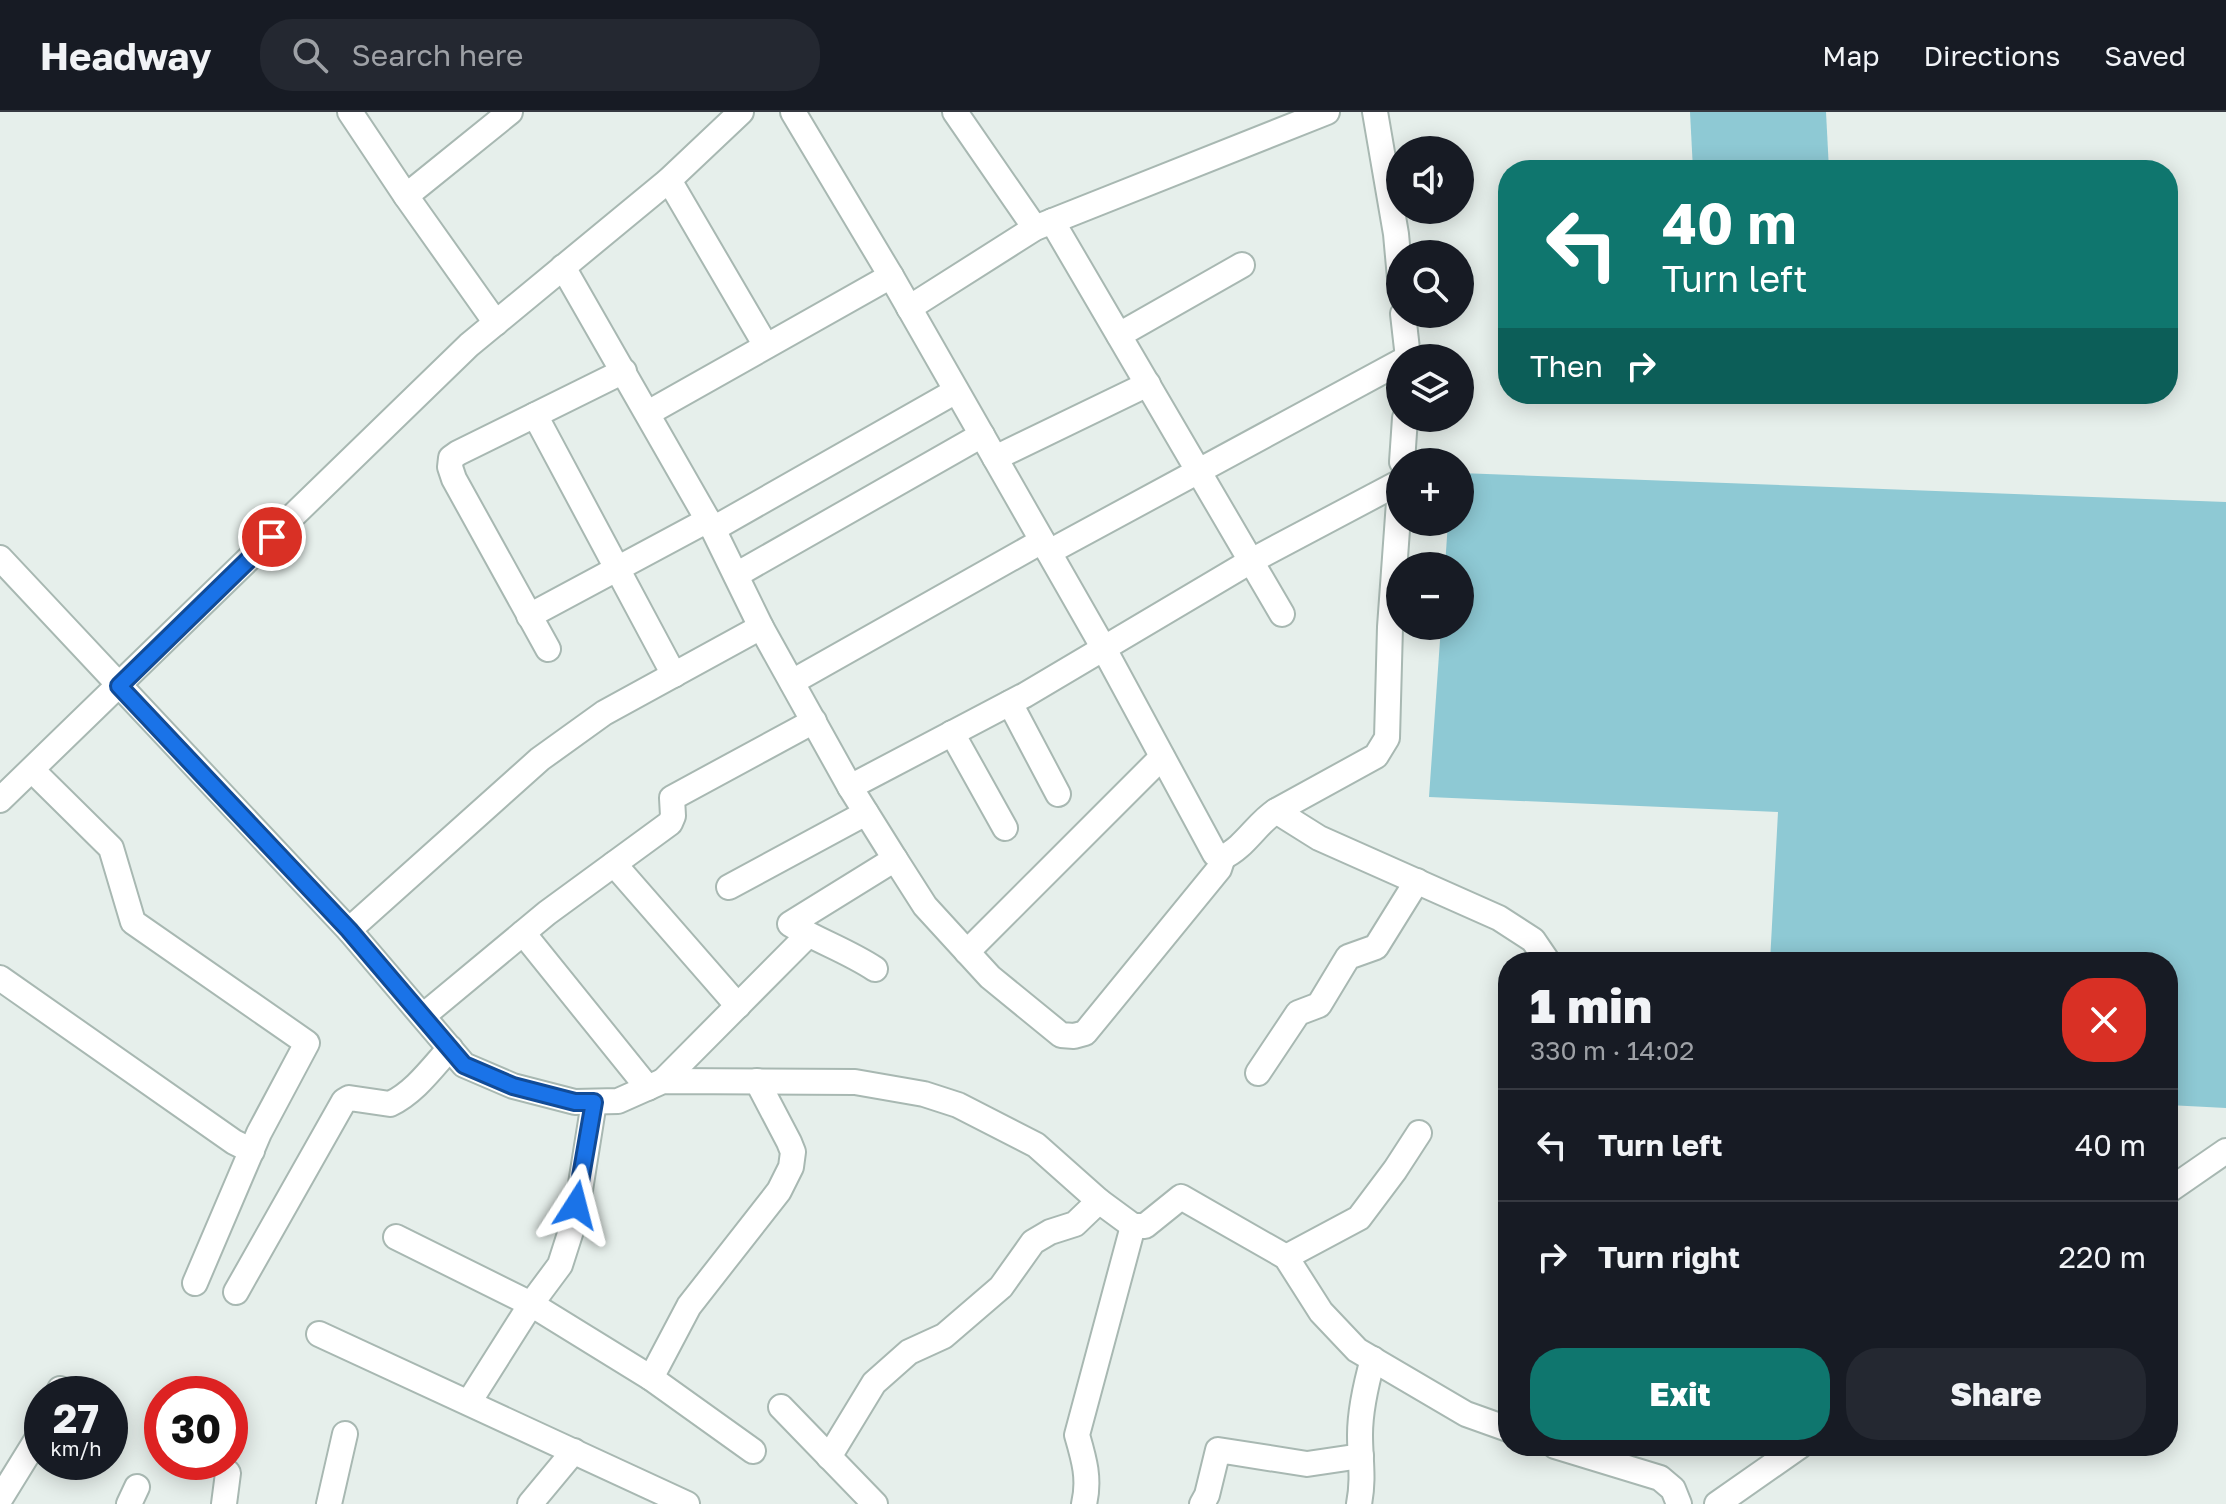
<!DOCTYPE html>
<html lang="en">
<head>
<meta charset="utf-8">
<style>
	body { margin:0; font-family:"Golos Text",sans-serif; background:#242831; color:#f1f3f6; height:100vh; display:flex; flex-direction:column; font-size:30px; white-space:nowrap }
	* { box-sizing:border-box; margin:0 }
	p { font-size:26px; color:#9ea1a6 }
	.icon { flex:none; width:44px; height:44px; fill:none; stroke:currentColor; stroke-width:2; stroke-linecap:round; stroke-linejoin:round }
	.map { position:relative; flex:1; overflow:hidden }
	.drawer { position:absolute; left:1498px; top:840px; width:680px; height:504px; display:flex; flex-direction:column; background:#171b24; border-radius:32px; box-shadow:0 4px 20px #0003 }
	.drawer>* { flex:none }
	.top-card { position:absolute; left:1498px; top:48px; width:680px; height:244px; border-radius:32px; box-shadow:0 4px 20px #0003; background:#0f766e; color:#fff; overflow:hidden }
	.controls { position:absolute; left:1386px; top:24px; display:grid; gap:16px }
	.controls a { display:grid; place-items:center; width:88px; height:88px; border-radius:50%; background:#171b24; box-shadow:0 4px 20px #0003; font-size:40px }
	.speed { position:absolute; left:24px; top:1264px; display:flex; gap:16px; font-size:40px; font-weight:700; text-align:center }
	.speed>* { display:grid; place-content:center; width:104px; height:104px; border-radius:50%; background:#171b24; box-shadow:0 4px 20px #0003; line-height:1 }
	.speed small { font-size:20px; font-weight:400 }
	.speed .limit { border:12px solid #d22; background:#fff; color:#111 }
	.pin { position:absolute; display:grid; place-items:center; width:68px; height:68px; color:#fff; margin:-34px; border:4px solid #fff; border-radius:50%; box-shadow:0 2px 8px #0007 }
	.me { position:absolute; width:88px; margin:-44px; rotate:9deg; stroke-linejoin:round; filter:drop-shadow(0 0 6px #0008) }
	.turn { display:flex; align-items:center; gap:28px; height:168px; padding:0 32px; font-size:36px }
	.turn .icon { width:104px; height:104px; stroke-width:2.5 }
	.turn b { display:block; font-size:56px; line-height:68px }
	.then { display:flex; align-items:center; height:76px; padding:0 32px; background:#0003; gap:16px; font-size:30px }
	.round { display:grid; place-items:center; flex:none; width:84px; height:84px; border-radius:32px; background:#242831 }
	.headline { display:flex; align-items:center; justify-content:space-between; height:136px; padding:0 32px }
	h1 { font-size:48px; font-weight:800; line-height:60px }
	.primary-button { display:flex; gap:16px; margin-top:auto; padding:16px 32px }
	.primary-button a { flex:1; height:92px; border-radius:32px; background:#0f766e; color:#fff; font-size:32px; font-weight:800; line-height:92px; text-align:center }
	.primary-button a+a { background:#242831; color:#f1f3f6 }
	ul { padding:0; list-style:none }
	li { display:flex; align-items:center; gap:24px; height:112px; padding:0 32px; border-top:2px solid #363941 }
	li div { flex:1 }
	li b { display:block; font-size:30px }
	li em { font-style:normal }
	header { display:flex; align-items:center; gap:48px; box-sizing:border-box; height:112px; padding:0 40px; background:#171b24; border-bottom:2px solid #363941 }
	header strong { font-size:38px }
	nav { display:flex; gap:44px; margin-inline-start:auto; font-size:28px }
	.search { width:560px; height:72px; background:#242831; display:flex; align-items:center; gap:20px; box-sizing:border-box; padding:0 28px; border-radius:32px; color:#9ea1a6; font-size:30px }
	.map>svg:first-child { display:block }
	.water { fill:#8ec9d4 }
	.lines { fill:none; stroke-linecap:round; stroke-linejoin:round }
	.minor-casing { stroke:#a8b8b2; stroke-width:28 }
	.minor { stroke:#fff; stroke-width:24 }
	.route-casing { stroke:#114b97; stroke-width:20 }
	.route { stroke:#1a73e8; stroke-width:14 }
</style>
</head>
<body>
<header>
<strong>Headway</strong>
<div class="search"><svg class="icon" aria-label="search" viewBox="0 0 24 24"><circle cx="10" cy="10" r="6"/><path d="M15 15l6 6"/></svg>Search here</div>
<nav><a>Map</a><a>Directions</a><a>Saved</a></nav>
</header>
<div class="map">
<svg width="2226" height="1392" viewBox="0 0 2226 1392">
	<rect width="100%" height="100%" fill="#e6efeb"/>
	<!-- water -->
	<g class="water">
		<path d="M 1690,0 L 1826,0 L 1829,58 L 1693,58 Z"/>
		<path d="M 1460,361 L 2226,390 L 2226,996 L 2168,993 L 2168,850 L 1770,850 L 1778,700 L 1429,685 L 1441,514 L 1460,514 L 1460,454 L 1445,454 L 1448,410 L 1460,410 Z"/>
	</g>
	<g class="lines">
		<defs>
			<g id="minor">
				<path d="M 350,0 L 406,84 L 496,211"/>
				<path d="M 793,0 L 891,164 L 1103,535 L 1215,742 L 1223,745 C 1244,736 1257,711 1276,699"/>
				<path d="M 955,0 L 1035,116"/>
				<path d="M 1375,0 L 1396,122 L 1400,166"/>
				<path d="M 669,68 L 766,234"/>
				<path d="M 406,84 L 510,0"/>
				<path d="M 1052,109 L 1282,502"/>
				<path d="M 563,155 L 713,417 L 761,515 L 850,675 L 895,747 L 790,812 C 818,829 848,839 875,857"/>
				<path d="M 909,196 L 1035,116 L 1327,0"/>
				<path d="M 1403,202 L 1408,246"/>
				<path d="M 1119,223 L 1242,153"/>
				<path d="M 648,301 L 891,164"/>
				<path d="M 535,303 L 674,563"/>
				<path d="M 995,346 L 1148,272"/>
				<path d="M 1402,350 L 1405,306"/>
				<path d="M 1400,376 L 1390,515 L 1387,626 L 1376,644 L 1276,699 L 1319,726 L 1499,806 L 1533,828 L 1548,850"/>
				<path d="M 713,417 L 956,279"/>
				<path d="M 1049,440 L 1400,250"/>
				<path d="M 0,446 L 349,818 L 464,953 L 513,974 L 575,990 L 618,989 L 663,969 L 855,970 L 924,982 L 958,993 L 1036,1033 L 1099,1089 L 1133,1114 L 1145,1114 L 1181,1085 L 1286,1145 L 1321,1200 L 1357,1238 L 1466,1302 L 1508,1317"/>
				<path d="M 736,463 L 982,323"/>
				<path d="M 529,504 L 708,408"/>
				<path d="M 548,537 L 454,367 L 450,355 L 451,346 L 458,341 L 624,259"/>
				<path d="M 792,570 L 1042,429"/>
				<path d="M 1010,591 L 1058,682"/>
				<path d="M 952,621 L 1005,716"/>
				<path d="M 32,658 L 111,736 L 133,810 L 307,931 L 259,1021 L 195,1171"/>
				<path d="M 850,675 L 1025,583 L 1251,449 L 1400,370"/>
				<path d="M 0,688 L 469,233 L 669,68 L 741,0"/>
				<path d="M 895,747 L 925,794 L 990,865 L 1061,923 L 1074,924 L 1085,921 L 1219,757 L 1223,745"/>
				<path d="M 614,752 L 738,894"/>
				<path d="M 729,775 L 866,701"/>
				<path d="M 349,818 L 540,647 L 604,601 L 761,515"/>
				<path d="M 523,821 L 648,976"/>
				<path d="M 967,840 L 1162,645"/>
				<path d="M 0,866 L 234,1030 L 252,1039"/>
				<path d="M 423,904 L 547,801 L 670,711 L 673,704 L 672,686 L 814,609"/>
				<path d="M 1258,961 L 1298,901 L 1319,893 L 1348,845 L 1376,835 L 1417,769"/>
				<path d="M 663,969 L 808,823"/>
				<path d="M 2168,1079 L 2226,1039"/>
				<path d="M 396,1125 L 531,1192 L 651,1266 L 753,1339"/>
				<path d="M 1286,1145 L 1359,1106 L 1395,1058 L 1419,1021"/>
				<path d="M 236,1180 L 344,989 L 349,986 L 390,992 C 414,981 432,956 450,936"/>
				<path d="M 319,1222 L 687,1392"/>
				<path d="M 651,1266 L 689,1194 L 779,1079 L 791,1055 L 793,1040 L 789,1030 L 757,969"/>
				<path d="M 58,1282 L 60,1277"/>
				<path d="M 469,1290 L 531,1192 L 560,1153 L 576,1103 L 594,990"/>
				<path d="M 781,1295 L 875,1392"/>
				<path d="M 1555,1334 L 1660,1366 L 1673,1377 L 1679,1392"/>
				<path d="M 829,1345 L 874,1271 L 909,1240 L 944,1224 L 1001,1175 L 1033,1130 L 1050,1120 L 1075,1112 L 1099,1089"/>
				<path d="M 0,1387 L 42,1319"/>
				<path d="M 129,1392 L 137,1375"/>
				<path d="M 224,1392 L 228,1361"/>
				<path d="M 329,1392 L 345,1322"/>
				<path d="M 530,1392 L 574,1339"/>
				<path d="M 1084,1392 C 1090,1367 1084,1347 1077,1323 L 1133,1114"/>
				<path d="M 1202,1392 L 1207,1383 L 1218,1338 L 1307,1352 L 1361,1344"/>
				<path d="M 1359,1392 C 1364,1366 1360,1348 1360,1323 C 1360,1297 1366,1272 1373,1247"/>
				<path d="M 1717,1392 L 1800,1334"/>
			</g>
		</defs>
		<!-- minor casing -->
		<use href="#minor" class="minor-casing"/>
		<!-- minor -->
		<use href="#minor" class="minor"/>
	</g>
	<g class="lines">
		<defs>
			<path id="route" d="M 272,425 L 119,574 L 349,818 L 464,953 L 513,974 L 575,990 L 594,990 L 576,1093"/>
		</defs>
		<!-- route casing -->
		<use href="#route" class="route-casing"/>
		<!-- route -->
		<use href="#route" class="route"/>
	</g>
</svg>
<div class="controls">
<a><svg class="icon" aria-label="sound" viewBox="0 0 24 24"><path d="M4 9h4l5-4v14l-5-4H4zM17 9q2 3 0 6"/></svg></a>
<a><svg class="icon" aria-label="search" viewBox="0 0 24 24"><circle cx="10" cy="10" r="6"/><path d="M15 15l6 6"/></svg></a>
<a><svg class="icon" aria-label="layers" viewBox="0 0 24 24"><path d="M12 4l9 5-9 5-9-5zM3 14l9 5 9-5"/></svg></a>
<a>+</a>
<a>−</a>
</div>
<div class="speed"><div>27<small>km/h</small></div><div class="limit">30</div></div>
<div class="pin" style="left:272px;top:425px;background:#d93025"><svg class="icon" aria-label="arrive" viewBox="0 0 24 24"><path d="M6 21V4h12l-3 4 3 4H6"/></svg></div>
<svg class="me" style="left:576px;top:1093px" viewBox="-20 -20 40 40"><path d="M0-17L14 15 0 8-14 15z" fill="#1a73e8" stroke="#fff" stroke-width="4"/></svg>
<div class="top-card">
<div class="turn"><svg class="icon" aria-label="left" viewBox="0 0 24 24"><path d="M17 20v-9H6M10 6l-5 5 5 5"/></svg><div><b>40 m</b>Turn left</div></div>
<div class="then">Then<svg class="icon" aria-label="right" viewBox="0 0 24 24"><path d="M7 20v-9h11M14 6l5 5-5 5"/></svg></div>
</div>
<section class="drawer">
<div class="headline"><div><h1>1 min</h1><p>330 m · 14:02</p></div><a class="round" style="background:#d93025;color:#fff"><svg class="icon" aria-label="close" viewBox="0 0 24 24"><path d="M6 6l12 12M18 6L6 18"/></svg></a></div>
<ul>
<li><svg class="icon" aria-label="left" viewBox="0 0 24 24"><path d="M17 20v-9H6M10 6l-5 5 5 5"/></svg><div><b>Turn left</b></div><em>40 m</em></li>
<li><svg class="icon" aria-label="right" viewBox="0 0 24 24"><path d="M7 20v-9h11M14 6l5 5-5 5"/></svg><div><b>Turn right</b></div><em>220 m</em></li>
</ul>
<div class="primary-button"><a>Exit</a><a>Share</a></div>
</section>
</div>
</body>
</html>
